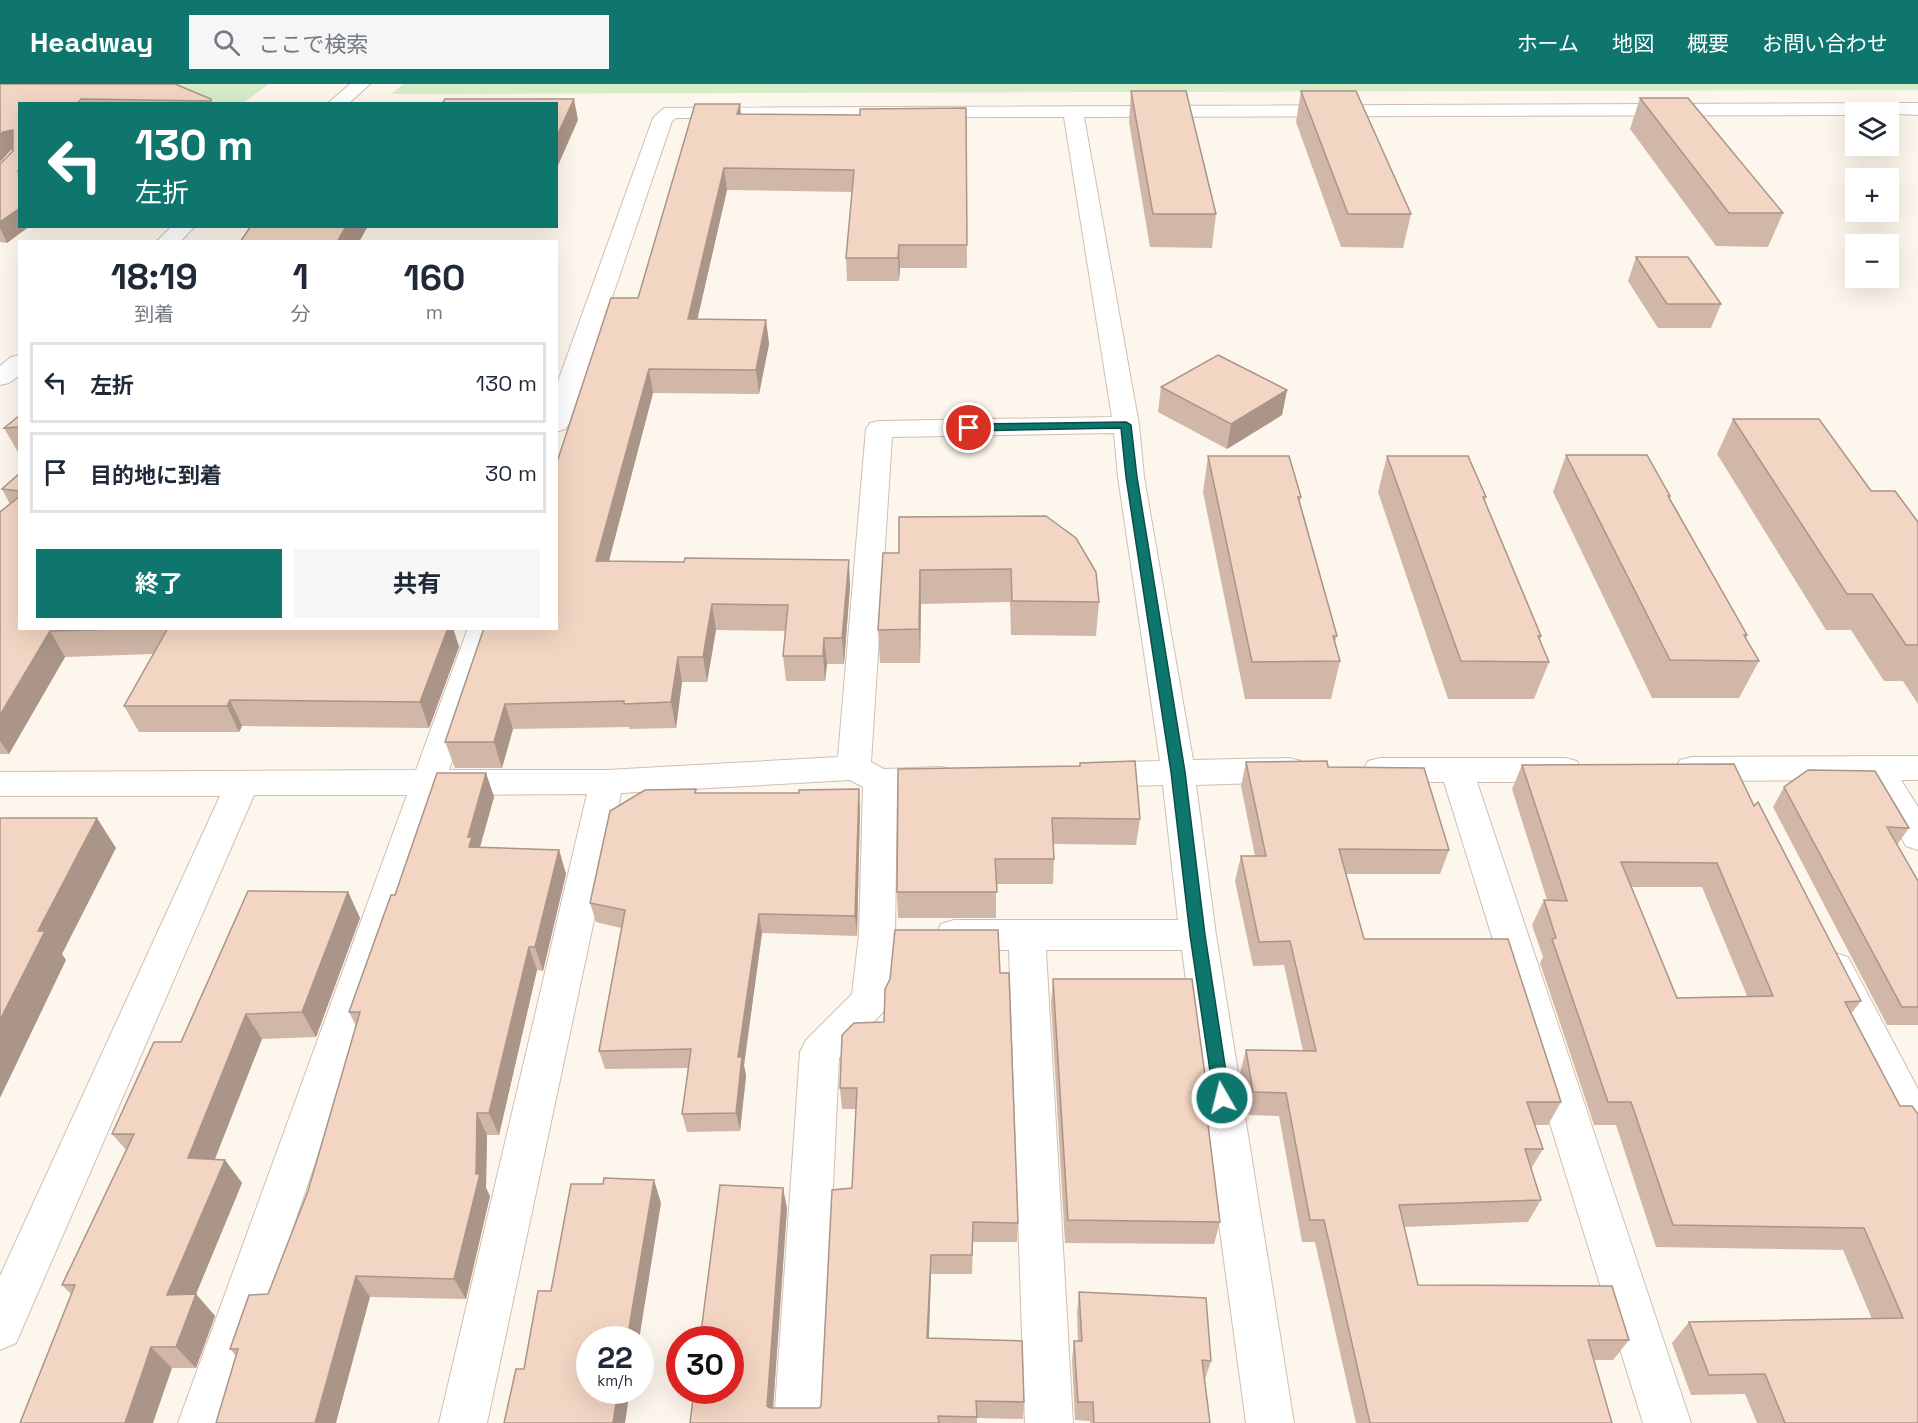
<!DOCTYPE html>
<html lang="ja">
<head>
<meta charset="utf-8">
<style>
	body { margin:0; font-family:"Space Grotesk","Noto Sans JP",sans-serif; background:#f6f6f7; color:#1f2937; height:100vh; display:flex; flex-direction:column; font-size:22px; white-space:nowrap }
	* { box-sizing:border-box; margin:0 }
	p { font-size:20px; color:#747a83 }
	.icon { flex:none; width:33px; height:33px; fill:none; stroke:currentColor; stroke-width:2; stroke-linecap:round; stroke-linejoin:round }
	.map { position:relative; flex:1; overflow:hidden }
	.side { position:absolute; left:18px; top:156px; width:540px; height:390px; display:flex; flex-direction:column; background:#fff; border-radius:0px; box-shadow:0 6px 24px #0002 }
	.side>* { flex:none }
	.guide { position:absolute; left:18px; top:18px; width:540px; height:126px; border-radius:0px; box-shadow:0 6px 24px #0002; background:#0f766e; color:#fff; overflow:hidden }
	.tools { position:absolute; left:1845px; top:18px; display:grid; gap:12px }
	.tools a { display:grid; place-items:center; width:54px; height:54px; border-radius:0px; background:#fff; box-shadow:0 6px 24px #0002; font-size:30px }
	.speed { position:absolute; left:576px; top:1242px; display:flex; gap:12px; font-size:30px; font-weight:700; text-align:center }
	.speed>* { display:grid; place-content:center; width:78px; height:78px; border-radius:50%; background:#fff; box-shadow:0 6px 24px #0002; line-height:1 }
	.speed small { font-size:15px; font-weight:400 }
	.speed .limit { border:9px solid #d22; background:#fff; color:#111 }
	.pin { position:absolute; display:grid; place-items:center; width:51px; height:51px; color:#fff; margin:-26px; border:3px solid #fff; border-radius:50%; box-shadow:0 2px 6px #0007 }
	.me { position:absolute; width:66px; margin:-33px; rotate:352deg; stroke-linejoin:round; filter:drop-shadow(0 0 4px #0008) }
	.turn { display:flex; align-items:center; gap:21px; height:126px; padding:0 18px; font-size:27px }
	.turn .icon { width:78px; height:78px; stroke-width:2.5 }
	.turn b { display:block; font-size:42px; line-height:51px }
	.eta { display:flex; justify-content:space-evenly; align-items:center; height:102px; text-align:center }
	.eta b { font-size:36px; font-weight:700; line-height:42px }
	.button { display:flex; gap:12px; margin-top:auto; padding:12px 18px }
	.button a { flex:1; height:69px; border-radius:0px; background:#0f766e; color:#fff; font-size:24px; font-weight:700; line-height:69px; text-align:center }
	.button a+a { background:#f6f6f7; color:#1f2937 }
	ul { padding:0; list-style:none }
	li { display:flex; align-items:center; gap:18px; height:81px; margin:0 12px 9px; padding:0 6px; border:3px solid #e0e1e3; border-radius:0px }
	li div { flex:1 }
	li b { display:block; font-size:22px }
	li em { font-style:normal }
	header { display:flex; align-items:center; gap:36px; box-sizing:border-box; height:84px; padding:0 30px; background:#0f766e; color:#fff }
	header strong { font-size:28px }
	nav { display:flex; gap:33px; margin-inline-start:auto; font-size:21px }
	.search { width:420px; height:54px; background:#f6f6f7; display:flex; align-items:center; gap:15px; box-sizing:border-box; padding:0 21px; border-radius:0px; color:#747a83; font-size:22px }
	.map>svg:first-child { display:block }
	.green { fill:#d8ecc9 }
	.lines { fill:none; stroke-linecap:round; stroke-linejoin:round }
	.minor-casing { stroke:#d1beb0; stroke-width:2 }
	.minor { fill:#fff; fill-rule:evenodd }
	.wall { fill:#d1b7a8; fill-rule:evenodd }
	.shaded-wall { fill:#aa9588 }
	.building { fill:#f3d5c3; stroke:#aa9588; stroke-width:1.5; fill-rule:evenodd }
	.route { fill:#0f766e; stroke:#0a4d48; stroke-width:1.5 }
</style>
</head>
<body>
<header>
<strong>Headway</strong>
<div class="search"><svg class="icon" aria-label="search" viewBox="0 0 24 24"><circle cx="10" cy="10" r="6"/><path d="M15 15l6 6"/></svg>ここで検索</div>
<nav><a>ホーム</a><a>地図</a><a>概要</a><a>お問い合わせ</a></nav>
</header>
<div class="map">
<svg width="1918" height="1339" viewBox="0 0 1918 1339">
	<rect width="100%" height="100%" fill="#fdf6ec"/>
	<!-- green -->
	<g class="green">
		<path d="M 145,0 L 269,0 L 242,20 L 194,19 Z"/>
		<path d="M 403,0 L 1918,0 L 1918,6 L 391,10 Z"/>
	</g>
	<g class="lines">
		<defs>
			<g id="minor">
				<path d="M 350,0 L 370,0 L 348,20 L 327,20 Z"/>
				<path d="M 1918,19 L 1918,31 L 1856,28 L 1856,31 L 1084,33 L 1139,341 L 1144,393 L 1193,676 L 1289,674 L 1301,677 L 1306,686 L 1301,695 L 1289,698 L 1196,701 L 1216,851 L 1294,1339 L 1246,1339 L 1182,866 L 1046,866 L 1073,1339 L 1025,1339 L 1009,866 L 954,866 L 941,862 L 936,851 L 941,840 L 954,836 L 1178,836 L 1163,701 L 1092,703 L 1080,700 L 1075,691 L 1080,682 L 1092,679 L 1160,677 L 1118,393 L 1114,349 L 892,353 L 871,678 L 884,685 L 941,683 L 953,686 L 958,695 L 953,704 L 941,707 L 897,709 L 895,851 L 889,916 L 884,927 L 839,974 L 822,1339 L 774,1339 L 800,968 L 806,956 L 852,910 L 859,851 L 863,703 L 850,696 L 621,709 L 487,1339 L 439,1339 L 587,710 L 441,711 L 226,1339 L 178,1339 L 407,711 L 254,711 L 16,1259 L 0,1266 L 0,1192 L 220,712 L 0,712 L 0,688 L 416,686 L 468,544 L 498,544 L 449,686 L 607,686 L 838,673 L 866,345 L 870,339 L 879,337 L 1112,333 L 1064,33 L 676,34 L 672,37 L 569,340 L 565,345 L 556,348 L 556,303 L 653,34 L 664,24 Z"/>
				<path d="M 172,142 L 195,142 L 180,158 L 156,158 Z"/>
				<path d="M 20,271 L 20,291 L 9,299 L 0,301 L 0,282 L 11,273 Z"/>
				<path d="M 1918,672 L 1918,696 L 1901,696 L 1918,723 L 1918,766 L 1906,762 L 1867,696 L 1692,697 L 1680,694 L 1675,685 L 1680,676 L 1692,673 Z"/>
				<path d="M 1380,674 L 1565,674 L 1577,677 L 1582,686 L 1577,695 L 1565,698 L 1477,698 L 1691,1339 L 1643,1339 L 1444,698 L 1380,698 L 1368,695 L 1363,686 L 1368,677 Z"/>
				<path d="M 1835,869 L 1848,873 L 1918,1005 L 1918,1063 L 1903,1058 L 1816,884 L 1822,873 Z"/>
			</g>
		</defs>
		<!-- minor casing -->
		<use href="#minor" class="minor-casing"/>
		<!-- minor -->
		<use href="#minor" class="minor"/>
	</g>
	<!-- wall -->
	<g class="wall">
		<path d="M 0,0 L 211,15 L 213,20 L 20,20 L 7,159 L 0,158 L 0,80 L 13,66 L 11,66 L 0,78 Z"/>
		<path d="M 1131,7 L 1216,130 L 1212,164 L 1150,163 L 1129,38 Z"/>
		<path d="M 1301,7 L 1411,130 L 1403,164 L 1341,163 L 1296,38 Z"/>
		<path d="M 1640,14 L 1783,129 L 1768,163 L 1716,162 L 1630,45 Z"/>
		<path d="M 966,24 L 967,184 L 900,184 L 899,197 L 847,197 L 846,174 L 852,108 L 727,106 L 697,235 L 766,236 L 769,260 L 759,310 L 653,309 L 609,477 L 850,502 L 844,580 L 827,580 L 825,597 L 786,597 L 783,572 L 785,547 L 716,546 L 707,598 L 682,598 L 676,644 L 629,645 L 629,643 L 513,645 L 502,684 L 455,684 L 445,658 L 638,214 L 741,30 L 860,31 Z"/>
		<path d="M 1636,173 L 1721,220 L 1711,244 L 1658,244 L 1628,197 Z"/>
		<path d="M 1161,303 L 1287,306 L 1282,331 L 1227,365 L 1158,328 Z"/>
		<path d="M 20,331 L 20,368 L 18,368 L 4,344 Z"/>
		<path d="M 1733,335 L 1871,407 L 1918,438 L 1918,620 L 1903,597 L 1884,597 L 1851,546 L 1826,546 L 1717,370 Z"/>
		<path d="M 1566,371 L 1670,412 L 1670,414 L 1747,551 L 1746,554 L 1759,577 L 1739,614 L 1652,614 L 1553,408 Z"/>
		<path d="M 1208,372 L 1301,413 L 1300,418 L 1337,552 L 1335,558 L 1340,577 L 1331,615 L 1245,615 L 1203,408 Z"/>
		<path d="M 1387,372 L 1486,413 L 1485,417 L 1541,552 L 1540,556 L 1549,578 L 1534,615 L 1448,615 L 1378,408 Z"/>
		<path d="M 20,389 L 20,544 L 453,544 L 459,563 L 429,644 L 242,642 L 239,648 L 139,648 L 124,622 L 153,570 L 65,573 L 9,670 L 0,670 L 0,428 L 10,420 L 2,405 Z"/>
		<path d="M 899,433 L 1099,518 L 1096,552 L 1011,551 L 1010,518 L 921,520 L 920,579 L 880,579 L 878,546 L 899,469 Z"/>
		<path d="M 1246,678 L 1328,683 L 1449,766 L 1440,790 L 1346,790 L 1364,855 L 1561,1018 L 1548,1041 L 1534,1041 L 1543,1065 L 1531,1085 L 1541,1116 L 1528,1138 L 1404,1143 L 1418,1201 L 1629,1256 L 1613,1276 L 1594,1276 L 1612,1339 L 1356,1339 L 1315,1158 L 1302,1158 L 1279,1032 L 1247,1031 L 1240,989 L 1246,966 L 1303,967 L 1284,881 L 1253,882 L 1235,797 L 1241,772 L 1255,772 L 1241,702 Z"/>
		<path d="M 1522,681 L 1754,722 L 1861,917 L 1851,930 L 1900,1022 L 1918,1339 L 1757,1339 L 1745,1310 L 1691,1311 L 1672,1259 L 1689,1238 L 1872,1235 L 1843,1166 L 1656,1163 L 1616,1041 L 1594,1041 L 1540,879 L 1543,873 L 1532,841 L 1544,816 L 1547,816 L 1512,705 ZM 1631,803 L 1702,803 L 1747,912 L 1677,914 Z"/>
		<path d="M 898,685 L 1140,735 L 1136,761 L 1054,760 L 1054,775 L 1053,800 L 996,800 L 996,834 L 898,834 L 897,808 Z"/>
		<path d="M 486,689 L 494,713 L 480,763 L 559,766 L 566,790 L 543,887 L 537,886 L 499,1051 L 487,1051 L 486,1104 L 490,1112 L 466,1215 L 370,1213 L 236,1272 L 230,1265 L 268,1210 L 308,1107 L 356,942 L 349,928 L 395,811 Z"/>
		<path d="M 1784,703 L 1909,744 L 1897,761 L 1918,797 L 1918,941 L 1887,941 L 1773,723 Z"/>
		<path d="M 697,709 L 860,725 L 857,852 L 762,849 L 744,981 L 746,992 L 740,1047 L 687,1048 L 682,1030 L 688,984 L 605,985 L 599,967 L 621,844 L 596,838 L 590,819 Z"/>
		<path d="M 348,808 L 360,834 L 316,953 L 262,955 L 214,1075 L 225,1076 L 242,1099 L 196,1210 L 215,1232 L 196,1284 L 172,1284 L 71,1210 L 62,1201 L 126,1066 L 112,1050 L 181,958 Z"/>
		<path d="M 1000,889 L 1018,1139 L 1017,1158 L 973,1158 L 972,1190 L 931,1190 L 929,1254 L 1024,1318 L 1023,1335 L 977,1334 L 977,1339 L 690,1339 L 787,1124 L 773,1324 L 819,1324 L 821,1322 L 852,1104 L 856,1025 L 842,1025 L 840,1004 L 884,938 Z"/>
		<path d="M 1053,895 L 1207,1006 L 1205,1017 L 1220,1138 L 1214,1160 L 1065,1159 L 1051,919 Z"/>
		<path d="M 1079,1208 L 1211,1277 L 1205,1295 L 1210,1339 L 1090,1339 L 1090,1337 L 1075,1336 L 1072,1276 L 1074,1257 L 1078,1257 L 1077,1228 Z"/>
	</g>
	<!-- shaded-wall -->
	<g class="shaded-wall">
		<path d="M 574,15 L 578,36 L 556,86 L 556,54 Z"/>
		<path d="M 740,20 L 742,41 L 737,30 Z"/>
		<path d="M 13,46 L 20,65 L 11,66 L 0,78 L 0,51 L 3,48 Z"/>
		<path d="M 724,84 L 727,106 L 692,259 L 688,235 Z"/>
		<path d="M 20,124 L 20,142 L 30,142 L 7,159 L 0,144 L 0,138 Z"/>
		<path d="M 346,142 L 368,142 L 359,158 L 337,158 Z"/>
		<path d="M 899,161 L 900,184 L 899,197 L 898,174 Z"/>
		<path d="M 766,236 L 769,260 L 759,310 L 756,286 Z"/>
		<path d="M 649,285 L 653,309 L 602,503 L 596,477 Z"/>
		<path d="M 1287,306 L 1282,331 L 1227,365 L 1231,340 Z"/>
		<path d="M 849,476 L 850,502 L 844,580 L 842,554 Z"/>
		<path d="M 920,486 L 921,520 L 920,579 L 919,545 Z"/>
		<path d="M 712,520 L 716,546 L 707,598 L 703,573 Z"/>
		<path d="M 448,544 L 453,544 L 459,563 L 429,644 L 420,618 Z"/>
		<path d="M 50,547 L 65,573 L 9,670 L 0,657 L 0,631 Z"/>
		<path d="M 824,554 L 827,580 L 825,597 L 823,572 Z"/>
		<path d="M 678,573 L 682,598 L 676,644 L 671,618 Z"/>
		<path d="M 230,616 L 242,642 L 239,648 L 227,622 Z"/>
		<path d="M 505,620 L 513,645 L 502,684 L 494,658 Z"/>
		<path d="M 486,689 L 494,713 L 478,770 L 469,763 L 468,753 Z"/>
		<path d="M 859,705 L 860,725 L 857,852 L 855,832 Z"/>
		<path d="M 97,734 L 116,764 L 62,870 L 66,876 L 0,1014 L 0,936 L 38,847 Z"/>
		<path d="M 559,766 L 566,790 L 543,887 L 535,863 Z"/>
		<path d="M 348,808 L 360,834 L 316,953 L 302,928 Z"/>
		<path d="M 759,830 L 762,849 L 744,981 L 746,992 L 740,1047 L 736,1029 L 738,973 Z"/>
		<path d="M 529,863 L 537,886 L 499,1051 L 489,1029 Z"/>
		<path d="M 246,930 L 262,955 L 206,1098 L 188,1074 Z"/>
		<path d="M 477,1029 L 487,1051 L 486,1104 L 490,1112 L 466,1215 L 454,1195 L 476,1090 Z"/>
		<path d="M 225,1076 L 242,1099 L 196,1210 L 215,1232 L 196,1284 L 176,1263 L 167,1211 Z"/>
		<path d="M 654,1096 L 661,1119 L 639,1256 L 627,1256 Z"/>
		<path d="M 783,1104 L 787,1124 L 772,1339 L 767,1322 Z"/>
		<path d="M 931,1171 L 931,1190 L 928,1272 L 927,1254 Z"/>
		<path d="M 356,1192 L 370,1213 L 336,1339 L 315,1339 Z"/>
		<path d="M 151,1263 L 172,1284 L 153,1339 L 125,1339 Z"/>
		<path d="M 618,1306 L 630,1306 L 625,1339 L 613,1339 Z"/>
	</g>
	<!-- building -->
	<g class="building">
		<path d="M 0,0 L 175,0 L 211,15 L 211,17 L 81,15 L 77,20 L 20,20 L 20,85 L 18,87 L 20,87 L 20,124 L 0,138 L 0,80 L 13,67 L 13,46 L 3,48 L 0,51 Z"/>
		<path d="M 1131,7 L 1186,7 L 1216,130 L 1153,130 Z"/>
		<path d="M 1301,7 L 1356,7 L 1411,130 L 1348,130 Z"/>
		<path d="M 1640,14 L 1688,14 L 1783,129 L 1729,129 Z"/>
		<path d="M 445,15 L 574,15 L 556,54 L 556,20 L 442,20 Z"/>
		<path d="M 695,20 L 740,20 L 737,30 L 860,31 L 860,25 L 966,24 L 967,161 L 899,161 L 898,174 L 846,174 L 854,86 L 724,84 L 688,235 L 766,236 L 756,286 L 649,285 L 596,477 L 684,478 L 685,474 L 849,476 L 842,554 L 824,554 L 823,572 L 783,572 L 788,521 L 712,520 L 703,573 L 678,573 L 671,618 L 624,620 L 624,617 L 505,620 L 494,658 L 445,658 L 484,544 L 556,544 L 556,381 L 611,214 L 638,214 Z"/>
		<path d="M 251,142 L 346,142 L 337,158 L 240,158 Z"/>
		<path d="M 1636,173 L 1688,173 L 1721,220 L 1667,220 Z"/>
		<path d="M 1218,271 L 1287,306 L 1231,340 L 1161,303 Z"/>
		<path d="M 20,331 L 20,343 L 4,344 Z"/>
		<path d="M 1733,335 L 1819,335 L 1871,407 L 1895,407 L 1918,438 L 1918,561 L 1906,561 L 1872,510 L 1847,510 Z"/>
		<path d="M 1566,371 L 1647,371 L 1670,412 L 1668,412 L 1747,551 L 1744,551 L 1759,577 L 1670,576 Z"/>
		<path d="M 1208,372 L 1289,372 L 1301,413 L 1298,413 L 1337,552 L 1333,552 L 1340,577 L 1252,578 Z"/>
		<path d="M 1387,372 L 1468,372 L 1486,413 L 1483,413 L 1541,552 L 1538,552 L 1549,578 L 1461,577 Z"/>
		<path d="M 20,389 L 20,407 L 2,405 Z"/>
		<path d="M 20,412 L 20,544 L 152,544 L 50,547 L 0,631 L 0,428 Z"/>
		<path d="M 1046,432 L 1076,454 L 1096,488 L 1099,518 L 1012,517 L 1011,485 L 920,486 L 919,545 L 878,546 L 883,469 L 899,469 L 899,433 Z"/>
		<path d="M 168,544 L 448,544 L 420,618 L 230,616 L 227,622 L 124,622 Z"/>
		<path d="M 1135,677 L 1140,735 L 1052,734 L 1054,775 L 995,775 L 997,808 L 897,808 L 898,685 L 1080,682 L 1080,679 Z"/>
		<path d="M 1327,677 L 1328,683 L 1424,684 L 1449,766 L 1339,765 L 1364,855 L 1508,855 L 1561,1018 L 1527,1018 L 1543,1065 L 1525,1065 L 1541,1116 L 1399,1121 L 1418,1201 L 1612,1202 L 1629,1256 L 1588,1256 L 1612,1339 L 1370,1339 L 1324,1136 L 1310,1136 L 1286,1009 L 1253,1008 L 1246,966 L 1316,967 L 1290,857 L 1259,858 L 1241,772 L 1266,772 L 1246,678 Z"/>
		<path d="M 1734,680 L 1754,722 L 1758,718 L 1861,917 L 1845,918 L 1900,1022 L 1912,1022 L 1918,1030 L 1918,1339 L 1785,1339 L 1765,1290 L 1709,1291 L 1689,1238 L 1903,1234 L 1864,1144 L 1673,1141 L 1631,1018 L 1608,1018 L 1552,855 L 1556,854 L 1544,816 L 1567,817 L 1522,681 ZM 1621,778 L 1717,779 L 1773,912 L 1677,914 Z"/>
		<path d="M 1808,686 L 1875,687 L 1909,744 L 1887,743 L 1918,797 L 1918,923 L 1902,923 L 1784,703 Z"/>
		<path d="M 437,689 L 486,689 L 468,753 L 472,753 L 469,763 L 559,766 L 535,863 L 529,863 L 489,1029 L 477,1029 L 476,1090 L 480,1090 L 454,1195 L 356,1192 L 315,1339 L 216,1339 L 238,1265 L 230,1265 L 249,1211 L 268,1210 L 308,1107 L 360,928 L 349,928 L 391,811 L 395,811 Z"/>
		<path d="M 696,705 L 695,709 L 799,709 L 799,706 L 859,705 L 855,832 L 759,830 L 738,973 L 742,973 L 736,1029 L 682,1030 L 691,965 L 599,967 L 625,826 L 590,819 L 610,727 L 645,706 Z"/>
		<path d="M 0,734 L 97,734 L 38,847 L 45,847 L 0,936 Z"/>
		<path d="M 248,807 L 348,808 L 302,928 L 246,930 L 188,1074 L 225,1076 L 167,1211 L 196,1210 L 176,1263 L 151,1263 L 125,1339 L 20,1339 L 75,1201 L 62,1201 L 134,1050 L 112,1050 L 154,958 L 181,958 Z"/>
		<path d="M 895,846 L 998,846 L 1000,889 L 1009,889 L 1018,1139 L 973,1138 L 972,1171 L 931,1171 L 927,1254 L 1022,1257 L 1024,1318 L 976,1317 L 977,1333 L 938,1332 L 939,1339 L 690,1339 L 694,1306 L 730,1306 L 730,1256 L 700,1256 L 720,1101 L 783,1104 L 767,1322 L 770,1324 L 819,1324 L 821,1322 L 832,1106 L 852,1104 L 857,1004 L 840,1004 L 842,951 L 854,939 L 884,938 L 885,905 L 890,895 Z"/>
		<path d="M 1053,895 L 1192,895 L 1207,1006 L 1204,1008 L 1220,1138 L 1068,1136 Z"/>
		<path d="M 604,1094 L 654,1096 L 627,1256 L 590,1256 L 590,1306 L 618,1306 L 613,1339 L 504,1339 L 516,1285 L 524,1285 L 538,1207 L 551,1207 L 571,1100 L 603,1100 Z"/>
		<path d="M 1079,1208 L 1206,1214 L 1211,1277 L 1202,1276 L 1210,1339 L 1094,1339 L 1093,1318 L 1078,1318 L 1074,1257 L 1082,1257 Z"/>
	</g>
	<!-- route -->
	<path class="route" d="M 1126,338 L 1131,341 L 1137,393 L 1185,688 L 1205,851 L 1230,1014 L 1228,1019 L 1222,1021 L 1216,1019 L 1214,1014 L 1190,851 L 1171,688 L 1126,393 L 1121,344 L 969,347 L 963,344 L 969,340 Z"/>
</svg>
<div class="tools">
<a><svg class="icon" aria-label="layers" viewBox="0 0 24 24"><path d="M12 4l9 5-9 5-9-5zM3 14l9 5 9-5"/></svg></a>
<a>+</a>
<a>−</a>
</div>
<div class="speed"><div>22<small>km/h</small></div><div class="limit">30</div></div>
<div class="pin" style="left:969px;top:344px;background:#d93025"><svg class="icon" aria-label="arrive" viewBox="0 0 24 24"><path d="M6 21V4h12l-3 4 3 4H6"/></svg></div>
<svg class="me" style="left:1222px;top:1014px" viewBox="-20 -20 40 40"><circle r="17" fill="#0f766e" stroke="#fff" stroke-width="3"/><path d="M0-11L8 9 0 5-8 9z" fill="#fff"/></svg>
<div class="guide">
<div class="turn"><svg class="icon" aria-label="left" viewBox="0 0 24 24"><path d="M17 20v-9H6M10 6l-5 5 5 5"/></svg><div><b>130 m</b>左折</div></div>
</div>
<section class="side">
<div class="eta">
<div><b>18:19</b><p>到着</p></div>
<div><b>1</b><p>分</p></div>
<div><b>160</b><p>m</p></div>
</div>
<ul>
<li><svg class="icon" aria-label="left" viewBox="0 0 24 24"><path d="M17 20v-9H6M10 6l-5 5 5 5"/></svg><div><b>左折</b></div><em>130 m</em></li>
<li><svg class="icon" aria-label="arrive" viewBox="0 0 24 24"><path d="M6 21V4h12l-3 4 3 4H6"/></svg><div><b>目的地に到着</b></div><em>30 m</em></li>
</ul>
<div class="button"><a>終了</a><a>共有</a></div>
</section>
</div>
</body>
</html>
